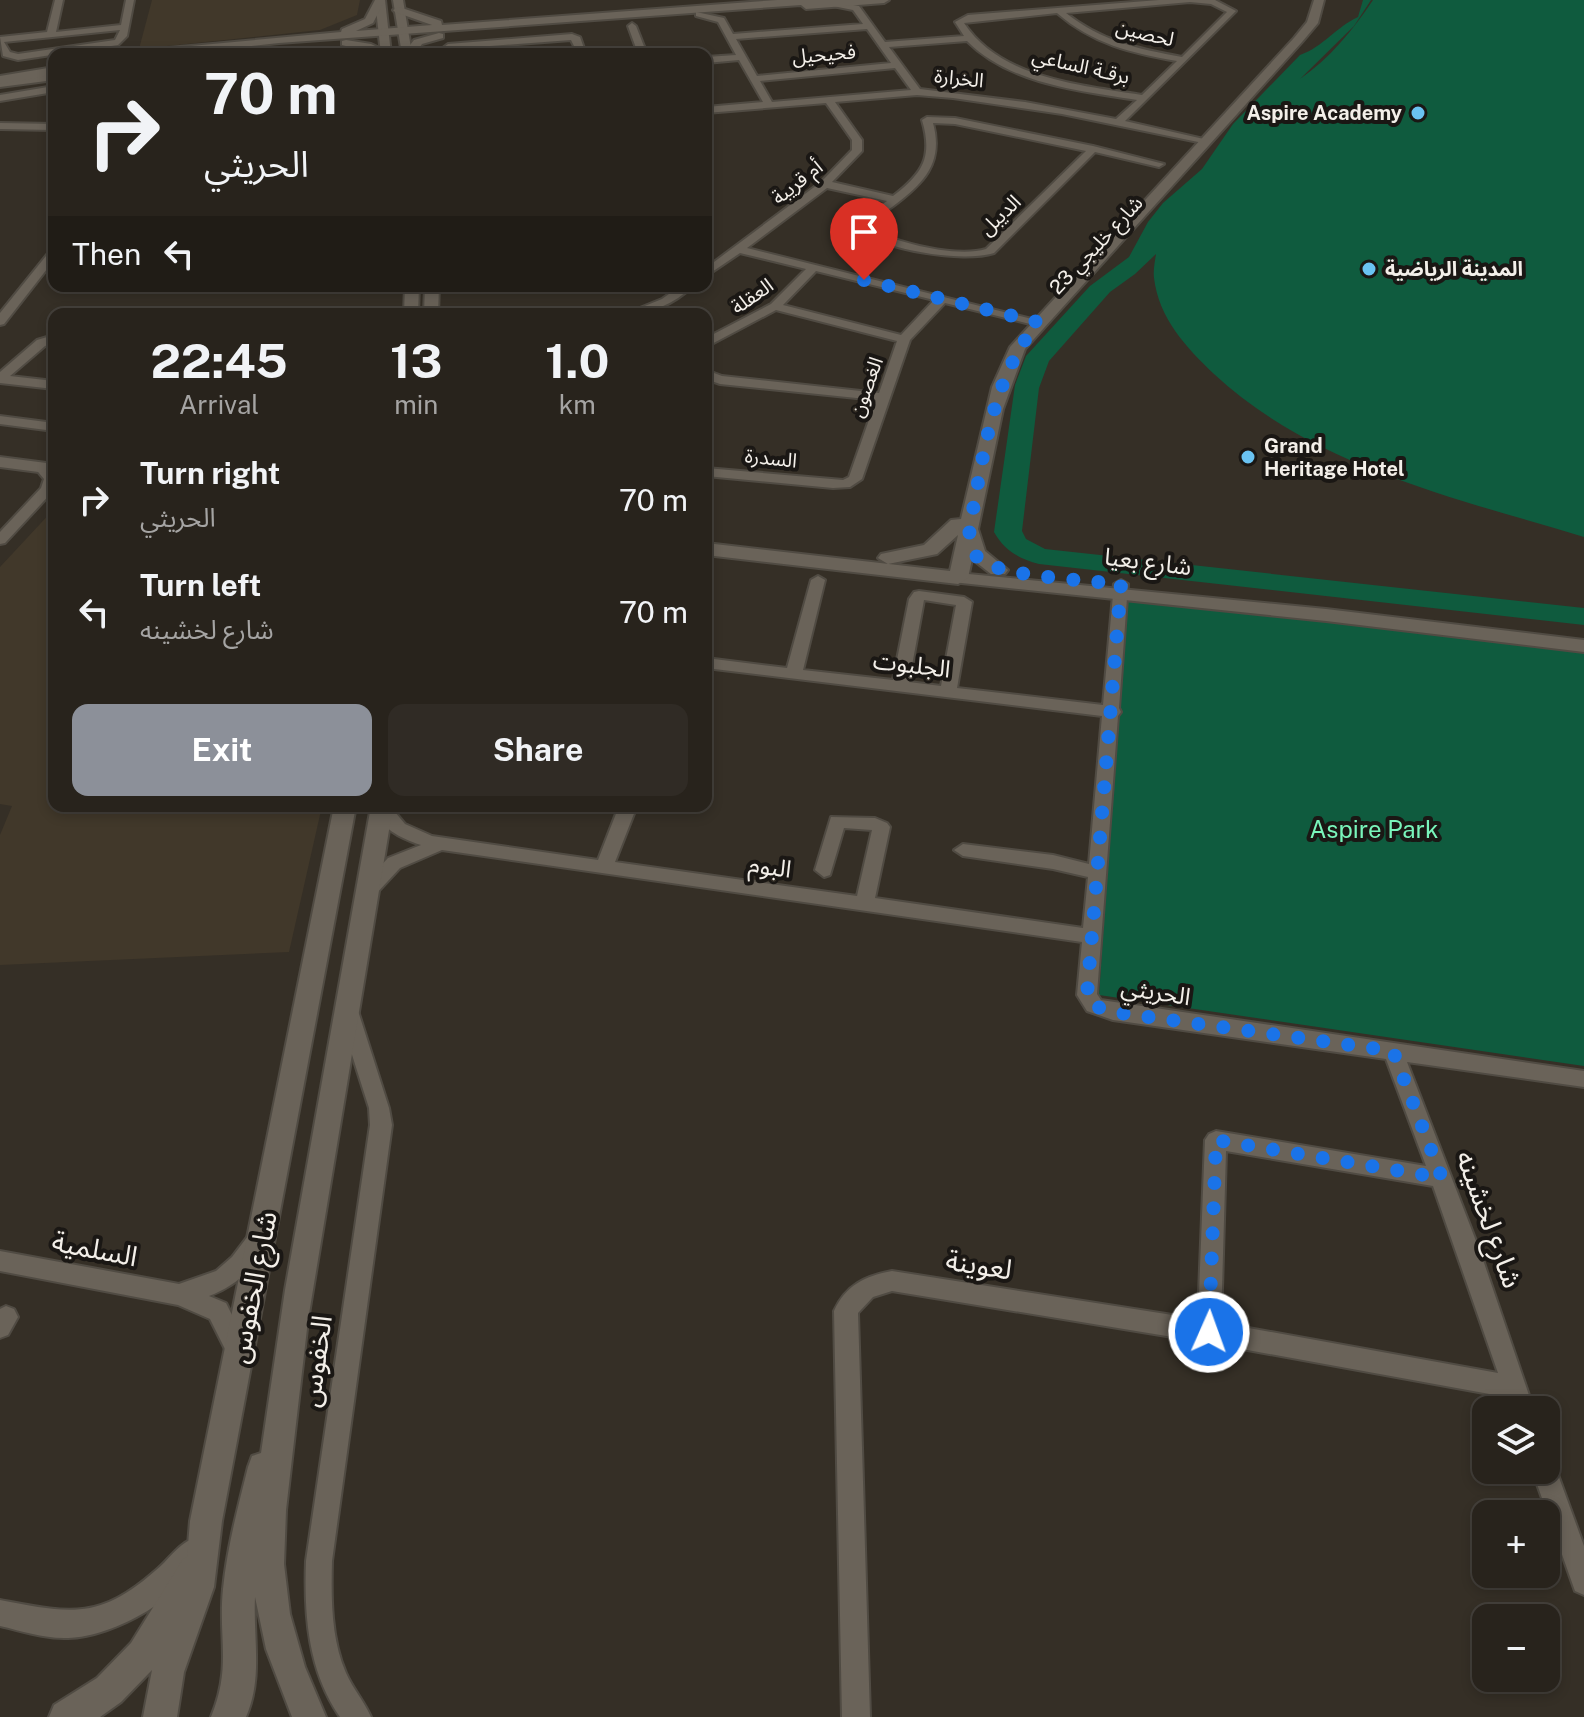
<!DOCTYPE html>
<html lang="en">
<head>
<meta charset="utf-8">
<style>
	body { margin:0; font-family:"Public Sans","Noto Sans Arabic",sans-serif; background:#302b25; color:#f1f3f6; height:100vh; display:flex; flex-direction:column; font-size:30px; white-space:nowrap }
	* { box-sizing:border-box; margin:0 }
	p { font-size:26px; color:#a5a4a3 }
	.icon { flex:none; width:44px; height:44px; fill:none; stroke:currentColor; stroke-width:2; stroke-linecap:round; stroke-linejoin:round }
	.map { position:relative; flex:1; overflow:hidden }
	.details { position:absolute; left:48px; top:308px; width:664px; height:504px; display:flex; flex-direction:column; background:#28231c; border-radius:16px; box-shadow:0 4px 12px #0003,0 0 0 2px #44403b }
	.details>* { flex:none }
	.hud { position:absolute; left:48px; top:48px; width:664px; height:244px; border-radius:16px; box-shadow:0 4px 12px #0003,0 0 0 2px #44403b; background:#28231c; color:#f1f3f6; overflow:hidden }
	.buttons { position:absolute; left:1472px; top:1396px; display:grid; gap:16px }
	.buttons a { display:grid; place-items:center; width:88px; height:88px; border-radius:16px; background:#28231c; box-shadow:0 4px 12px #0003,0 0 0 2px #44403b; font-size:40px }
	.pin { position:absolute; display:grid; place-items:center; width:68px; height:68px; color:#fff; margin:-82px -34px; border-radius:50% 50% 50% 0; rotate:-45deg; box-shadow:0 0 8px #0007 }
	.pin .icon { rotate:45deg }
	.me { position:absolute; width:88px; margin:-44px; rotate:2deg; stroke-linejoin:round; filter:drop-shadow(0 0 6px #0008) }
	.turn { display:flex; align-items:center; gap:28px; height:168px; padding:0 24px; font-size:36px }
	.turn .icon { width:104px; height:104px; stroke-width:2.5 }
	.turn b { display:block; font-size:56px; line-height:68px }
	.then { display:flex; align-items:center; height:76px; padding:0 24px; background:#0003; gap:16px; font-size:30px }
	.eta { display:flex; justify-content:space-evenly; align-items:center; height:136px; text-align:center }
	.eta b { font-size:48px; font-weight:700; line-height:56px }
	.cta { display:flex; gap:16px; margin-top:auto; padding:16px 24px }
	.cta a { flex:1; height:92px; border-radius:16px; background:#8c9099; color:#fff; font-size:32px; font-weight:700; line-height:92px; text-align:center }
	.cta a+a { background:#302b25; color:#f1f3f6 }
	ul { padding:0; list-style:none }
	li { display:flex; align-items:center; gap:24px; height:112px; padding:0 24px }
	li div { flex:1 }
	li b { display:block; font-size:30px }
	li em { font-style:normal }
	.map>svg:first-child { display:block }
	.built { fill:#41382a }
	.green { fill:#0f5b3e }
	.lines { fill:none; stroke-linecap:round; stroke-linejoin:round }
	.minor-casing { stroke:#504b43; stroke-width:4 }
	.tertiary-casing { stroke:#504b43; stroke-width:4 }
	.secondary-casing { stroke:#504b43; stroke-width:4 }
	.minor { fill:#6a6359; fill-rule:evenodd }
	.tertiary { fill:#6a6359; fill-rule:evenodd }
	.secondary { fill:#6a6359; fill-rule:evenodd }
	.route { stroke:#1a73e8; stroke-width:14; stroke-dasharray:0 25.2 }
	.poi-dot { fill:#6ac3f2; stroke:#1a1714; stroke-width:3 }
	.labels { text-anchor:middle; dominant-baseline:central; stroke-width:8; stroke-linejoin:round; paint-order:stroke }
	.far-street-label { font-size:20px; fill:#f3efe9; stroke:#1a1714 }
	.far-poi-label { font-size:20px; font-weight:bold; fill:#f3efe9; stroke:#1a1714; text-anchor:start }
	.street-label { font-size:24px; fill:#f3efe9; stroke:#1a1714 }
	.park-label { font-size:24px; fill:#79f5bb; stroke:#1a1714 }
	.near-street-label { font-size:28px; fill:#f3efe9; stroke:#1a1714 }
</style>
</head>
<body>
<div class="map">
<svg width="1584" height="1717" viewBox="0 0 1584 1717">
	<rect width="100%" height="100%" fill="#352f26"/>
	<!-- built -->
	<g class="built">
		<path d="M 152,0 L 360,0 L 357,15 L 320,30 L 139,49 Z"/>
		<path d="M 54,509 L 54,806 L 322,806 L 289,952 L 0,965 L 0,835 L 12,806 L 0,804 L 0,567 Z"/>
	</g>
	<!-- green -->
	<g class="green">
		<path d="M 1363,0 L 1371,0 L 1354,26 L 1300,79 C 1329,59 1353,30 1373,0 L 1584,0 L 1584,537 C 1456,498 1314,467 1214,374 C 1186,347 1159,319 1154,278 C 1153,270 1155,261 1156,254 L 1135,274 L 1110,292 L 1049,361 L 1039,388 L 1022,531 L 1026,539 L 1045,549 L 1584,608 L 1584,625 L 1039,564 C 1018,558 1005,551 994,532 L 1015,385 L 1026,356 L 1090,286 L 1129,257 L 1148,222 L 1163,203 L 1202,169 L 1233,124 L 1300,55 C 1323,47 1336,27 1358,17 Z"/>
		<path d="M 1126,597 L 1584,648 L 1584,1066 L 1099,995 Z"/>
	</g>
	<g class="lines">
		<defs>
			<g id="minor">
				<path d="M 55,0 L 63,0 L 56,32 L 121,25 L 126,0 L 134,0 L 127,36 L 118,45 L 18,60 L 3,56 L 0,37 L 47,32 ZM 120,30 L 115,40 L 18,54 L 10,52 L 4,42 Z"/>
				<path d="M 1159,0 L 1215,0 L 1236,11 L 1125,121 L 1208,140 L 1208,144 L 1062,114 L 953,98 L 917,95 L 835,102 L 862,140 L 862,151 L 832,182 L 893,196 C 923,173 933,157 922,120 L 927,117 L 955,118 L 1093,146 L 1164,164 L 1159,167 L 1095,152 L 994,253 C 963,263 882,250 858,229 L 862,220 L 887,201 L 827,188 L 747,248 L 1044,322 L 1038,326 L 945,303 L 910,340 L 862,479 L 850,487 L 833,488 L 706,476 L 706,468 L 843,480 L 849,477 L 876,400 L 720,384 L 706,379 L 706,370 L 722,376 L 879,393 L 897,341 L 776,310 L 706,347 L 706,338 L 771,304 L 806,269 L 740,253 L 706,276 L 706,268 L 821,182 L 852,150 L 852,140 L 826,103 L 706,113 L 706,107 L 763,102 L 739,60 L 706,63 L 706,57 L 736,55 L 718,22 L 696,16 L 696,12 L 724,18 L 733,34 L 863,24 L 853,10 L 833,6 L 836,2 L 859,6 L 885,42 L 964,36 L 955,22 L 968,15 ZM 1190,2 L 1211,4 L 1227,12 L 1182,57 C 1138,49 1101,41 1066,13 ZM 1057,13 C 1093,44 1131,53 1177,61 L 1142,95 C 1079,85 1000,78 964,23 ZM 867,29 L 891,63 L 757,76 L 736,39 ZM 967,41 C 1010,84 1079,91 1137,100 L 1116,119 L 1025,102 L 920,89 L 889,47 ZM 895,68 L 911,90 L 772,102 L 760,81 ZM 933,123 L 955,124 L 1086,151 L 986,249 C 957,258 896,243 869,228 C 874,219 884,213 892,207 C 923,184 944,164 933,123 ZM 816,271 L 934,300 L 901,335 L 783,305 Z"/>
				<path d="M 632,23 L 636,26 L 647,54 L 590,54 L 636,48 L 628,26 Z"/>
				<path d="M 572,34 L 580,37 L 586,54 L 578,54 L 571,40 L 450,49 L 449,54 L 441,54 L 440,50 L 448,44 Z"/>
				<path d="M 54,74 L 54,80 L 0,87 L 0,81 Z"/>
				<path d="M 54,86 L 54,92 L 0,101 L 0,95 Z"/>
				<path d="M 0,123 L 54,124 L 54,130 L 0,129 Z"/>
				<path d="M 54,250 L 54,260 L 4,324 L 0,325 L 0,313 L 50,251 Z"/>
				<path d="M 680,286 L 693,286 C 674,304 651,314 625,314 L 662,299 Z"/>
				<path d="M 54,335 L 54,343 L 45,346 L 10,376 L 54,381 L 54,389 L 0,383 L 0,372 L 37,340 Z"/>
				<path d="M 0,416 L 54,423 L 54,431 L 0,424 Z"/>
				<path d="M 41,463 L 54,474 L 54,490 L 5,543 L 0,544 L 0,532 L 41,488 L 44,479 L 34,467 Z"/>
				<path d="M 818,576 L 825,580 L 803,670 L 893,680 L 909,599 L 914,592 L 919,591 L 964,597 L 972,602 L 957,688 L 1103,705 L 1114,584 L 1121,580 L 1128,584 L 1119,708 L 1121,712 L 1118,716 L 1097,994 L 1101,1000 L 1584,1071 L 1584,1087 L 1407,1062 L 1481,1254 L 1534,1410 L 1510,1410 L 1506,1397 L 1209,1343 L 892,1291 L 873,1297 L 858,1313 L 870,1717 L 842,1717 L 834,1311 C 846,1285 865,1276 892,1271 L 1198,1319 L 1205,1140 L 1209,1134 L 1216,1131 L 1426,1166 L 1386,1059 L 1113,1020 L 1087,1011 L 1077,995 L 1082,942 L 442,850 L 400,868 L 374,896 L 362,896 L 359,891 L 362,886 L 388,858 L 421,845 C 400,838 379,828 374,806 L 390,806 L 405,824 L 432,836 L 598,860 L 619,806 L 637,806 L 615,862 L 857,896 L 872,830 L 844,828 L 830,875 L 824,877 L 815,870 L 831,817 L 875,818 L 887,823 L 890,827 L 875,898 L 1083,928 L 1088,877 L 1053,869 L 963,856 L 954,850 L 963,844 L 1053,855 L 1089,864 L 1102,716 L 706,668 L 706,658 L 787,668 L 811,580 ZM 924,600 L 956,605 L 941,686 L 909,682 ZM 1226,1151 L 1433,1186 L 1498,1373 L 1221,1323 Z"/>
				<path d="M 349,1006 L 356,1008 L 359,1014 L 389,1108 L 392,1125 L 332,1561 C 331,1598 331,1639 346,1673 C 353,1689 364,1701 371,1717 L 340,1717 C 308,1671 304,1615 306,1561 L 370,1125 L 369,1108 L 339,1014 L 342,1008 Z"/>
				<path d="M 256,1233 L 264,1236 L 267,1243 C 255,1269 235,1286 209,1296 L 226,1303 L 250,1351 L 246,1359 L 238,1362 L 230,1359 L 210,1319 L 178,1305 L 0,1271 L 0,1251 L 179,1284 L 216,1271 L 232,1257 L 248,1236 Z"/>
				<path d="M 6,1306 L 14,1309 L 18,1317 L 8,1335 L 0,1338 L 0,1309 Z"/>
				<path d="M 1546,1458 L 1553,1461 L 1584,1546 L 1584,1595 L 1575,1591 L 1532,1470 L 1546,1470 Z"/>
				<path d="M 192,1539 L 201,1543 L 205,1552 C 187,1596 114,1637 68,1638 C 45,1639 22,1631 0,1626 L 0,1600 C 69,1613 98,1621 155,1571 C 168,1561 177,1545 192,1539 Z"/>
			</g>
			<g id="tertiary">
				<path d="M 375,0 L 385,0 L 391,54 L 381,54 Z"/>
				<path d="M 393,0 L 403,0 L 412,54 L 402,54 Z"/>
				<path d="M 405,286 L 419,286 L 418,314 L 404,314 Z"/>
				<path d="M 425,286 L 439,286 L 438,314 L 424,314 Z"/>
				<path d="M 958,573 L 1326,609 L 1584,640 L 1584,652 L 1326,621 L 952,582 L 949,578 Z"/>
				<path d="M 334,806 L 356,806 L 222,1521 L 214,1587 L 184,1672 L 177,1717 L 143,1717 L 152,1670 L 121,1702 L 100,1717 L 49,1717 L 54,1705 L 97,1678 L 131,1643 L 183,1559 L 187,1557 L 190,1521 Z"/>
				<path d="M 371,806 L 393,806 L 308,1320 L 286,1510 L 284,1564 L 290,1614 L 305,1667 L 326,1717 L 292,1717 L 266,1649 L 255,1597 C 253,1639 263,1678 246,1717 L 211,1717 C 232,1666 218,1639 223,1589 C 227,1548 238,1507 248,1467 L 252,1456 L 261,1453 L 285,1290 Z"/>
			</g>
			<g id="secondary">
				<path d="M 375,0 L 385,0 L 373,23 L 356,31 L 432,25 L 395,12 L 393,10 L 399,7 L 441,21 L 442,25 L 777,0 L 889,0 L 884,3 L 806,9 L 801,5 L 279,43 L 180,54 L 141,54 L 147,50 L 341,32 L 342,29 L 365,19 Z"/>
				<path d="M 1314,0 L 1324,0 L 1318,23 L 1302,42 L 1025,349 L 1003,409 L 978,529 L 985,551 L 1008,570 L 1005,574 L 991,574 L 972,559 L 968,578 L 958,584 L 706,555 L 706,543 L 950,571 L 958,535 L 937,554 L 888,564 L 878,558 L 881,554 L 924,545 L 951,520 L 961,519 L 992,387 L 1010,347 L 1294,38 L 1307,22 Z"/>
				<path d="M 439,33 L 443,34 L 443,38 L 422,44 L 415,54 L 403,54 L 414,40 Z"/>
				<path d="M 346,40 L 371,44 L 392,54 L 376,54 L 342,45 L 342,41 Z"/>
				<path d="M 54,67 L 54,75 L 0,84 L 0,76 Z"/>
				<path d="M 0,457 L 54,464 L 54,474 L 0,467 Z"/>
			</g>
		</defs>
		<!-- minor casing -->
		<use href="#minor" class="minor-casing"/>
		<!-- tertiary casing -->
		<use href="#tertiary" class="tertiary-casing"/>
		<!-- secondary casing -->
		<use href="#secondary" class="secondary-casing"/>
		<!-- minor -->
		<use href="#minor" class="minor"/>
		<!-- tertiary -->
		<use href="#tertiary" class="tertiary"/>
		<!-- secondary -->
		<use href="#secondary" class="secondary"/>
	</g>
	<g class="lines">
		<!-- route -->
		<path class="route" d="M 864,280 L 1038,322 C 990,382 984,457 969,530 C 971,540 971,552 979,559 C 996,576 1093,581 1121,584 L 1087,995 L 1094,1006 L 1113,1012 L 1393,1051 L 1442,1178 L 1216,1140 L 1209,1332"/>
	</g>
	<!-- markers -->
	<g class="poi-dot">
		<circle cx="1418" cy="113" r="8"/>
		<circle cx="1369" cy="269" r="8"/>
		<circle cx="1248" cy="457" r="8"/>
	</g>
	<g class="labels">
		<!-- far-street labels -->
		<g class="far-street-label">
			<text transform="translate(1145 33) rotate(13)">لحصين</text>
			<text transform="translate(824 54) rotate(-5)">فحيحيل</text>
			<text transform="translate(1081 66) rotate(13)">برقـة الساعي</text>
			<text transform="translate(959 78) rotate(6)">الخرارة</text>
			<text transform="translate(797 182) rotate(-38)">أم قريبة</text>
			<text transform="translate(1000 215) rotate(-44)">الديبل</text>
			<text transform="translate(1096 245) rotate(-47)">شارع خليجي 23</text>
			<text transform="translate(752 296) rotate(-35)">العقلة</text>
			<text transform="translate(866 387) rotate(-70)">الغصون</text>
			<text transform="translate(771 458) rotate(6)">السدرة</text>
		</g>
		<!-- far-poi labels -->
		<g class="far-poi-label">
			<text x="1402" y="113" text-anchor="end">Aspire Academy</text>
			<text x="1385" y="269">المدينة الرياضية</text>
			<text x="1264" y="446">Grand<tspan x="1264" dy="23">Heritage Hotel</tspan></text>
		</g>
		<!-- street labels -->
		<g class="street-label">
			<text transform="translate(1148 561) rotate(7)">شارع بعيا</text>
			<text transform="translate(912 664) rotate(7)">الجلبوت</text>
			<text transform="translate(770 866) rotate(8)">البوم</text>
			<text transform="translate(1156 991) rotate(9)">الحريثي</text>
		</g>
		<!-- park labels -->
		<g class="park-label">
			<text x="1374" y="829">Aspire Park</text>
		</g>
		<!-- near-street labels -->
		<g class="near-street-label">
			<text transform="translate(1490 1219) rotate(70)">شارع لخشينه</text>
			<text transform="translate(95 1248) rotate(11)">السلمية</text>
			<text transform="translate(979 1264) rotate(9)">لعوينة</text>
			<text transform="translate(252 1287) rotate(-79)">شارع الخفوس</text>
			<text transform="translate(315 1361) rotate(-82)">الخفوس</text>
		</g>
	</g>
</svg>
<div class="buttons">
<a><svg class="icon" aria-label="layers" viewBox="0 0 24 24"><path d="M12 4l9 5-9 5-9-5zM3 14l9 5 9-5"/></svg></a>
<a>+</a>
<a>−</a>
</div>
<div class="pin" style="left:864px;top:280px;background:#d93025"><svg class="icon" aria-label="arrive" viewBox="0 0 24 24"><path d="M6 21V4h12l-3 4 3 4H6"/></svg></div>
<svg class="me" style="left:1209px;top:1332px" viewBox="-20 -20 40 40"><circle r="17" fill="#1a73e8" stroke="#fff" stroke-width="3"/><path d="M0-11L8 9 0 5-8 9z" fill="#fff"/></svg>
<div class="hud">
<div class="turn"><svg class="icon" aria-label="right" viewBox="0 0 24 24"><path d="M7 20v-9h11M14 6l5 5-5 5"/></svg><div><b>70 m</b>الحريثي</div></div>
<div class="then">Then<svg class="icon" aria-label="left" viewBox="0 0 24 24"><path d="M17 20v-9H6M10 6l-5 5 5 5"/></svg></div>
</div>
<section class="details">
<div class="eta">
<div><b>22:45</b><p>Arrival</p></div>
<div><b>13</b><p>min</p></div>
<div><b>1.0</b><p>km</p></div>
</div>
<ul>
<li><svg class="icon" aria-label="right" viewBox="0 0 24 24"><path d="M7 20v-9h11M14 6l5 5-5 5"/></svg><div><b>Turn right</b><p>الحريثي</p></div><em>70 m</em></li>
<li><svg class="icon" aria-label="left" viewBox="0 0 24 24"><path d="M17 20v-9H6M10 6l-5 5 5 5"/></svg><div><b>Turn left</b><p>شارع لخشينه</p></div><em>70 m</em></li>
</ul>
<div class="cta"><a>Exit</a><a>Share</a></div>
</section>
</div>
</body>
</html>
